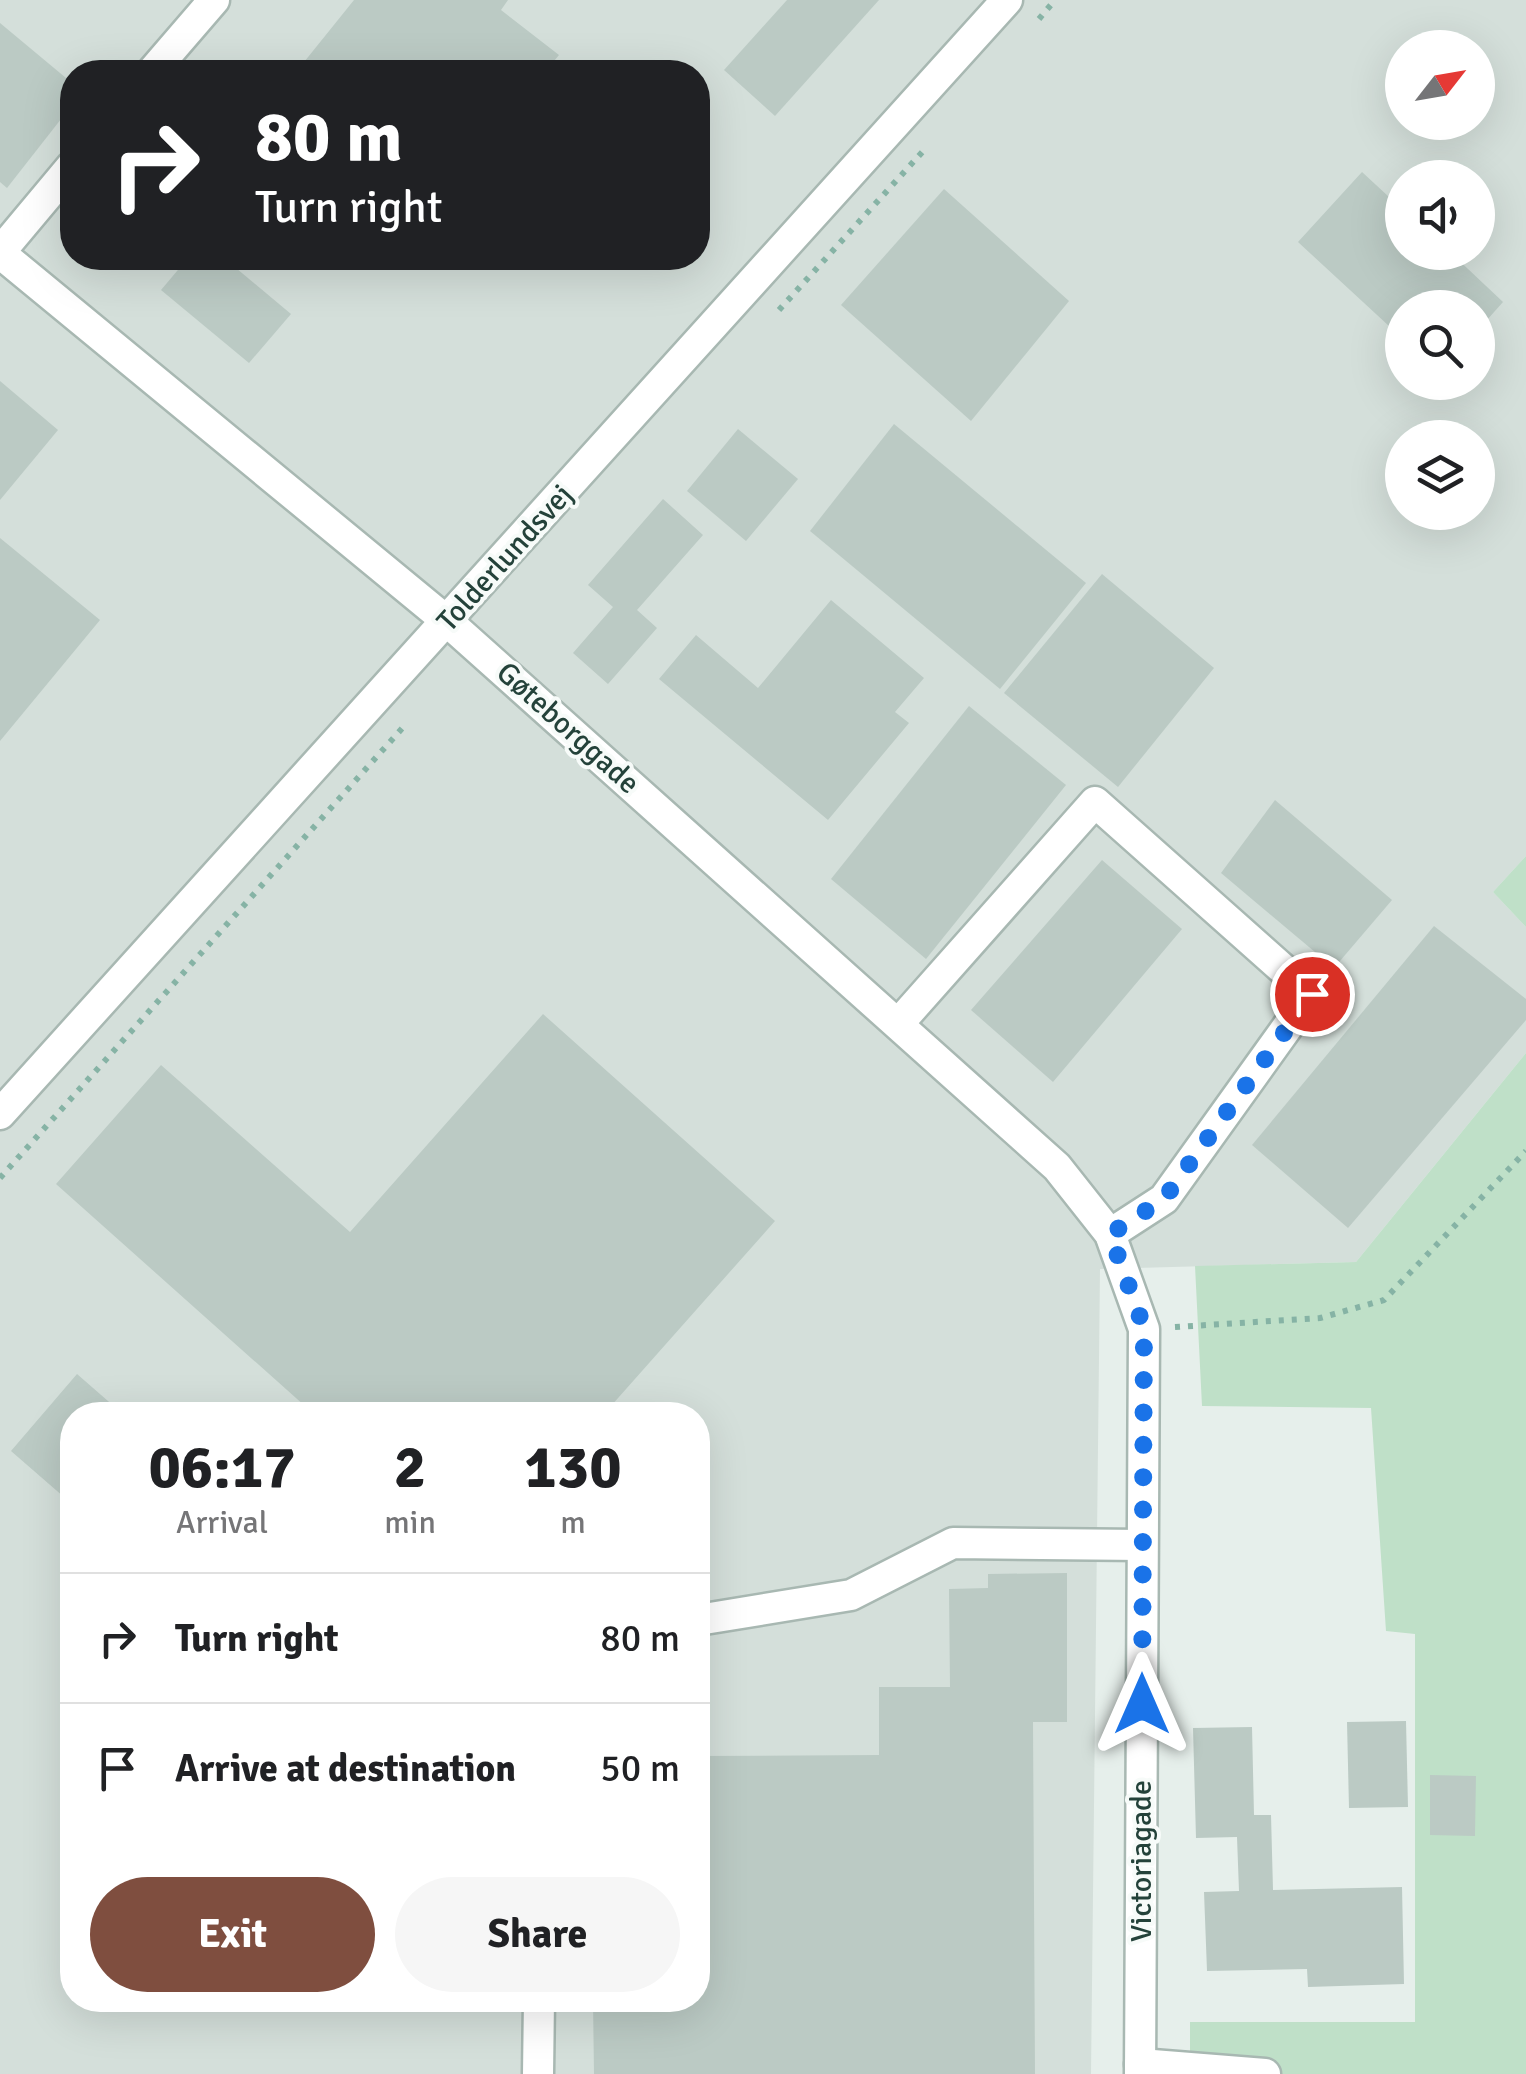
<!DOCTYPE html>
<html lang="en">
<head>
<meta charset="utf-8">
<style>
	body { margin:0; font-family:Signika,sans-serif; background:#f6f6f6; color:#202124; height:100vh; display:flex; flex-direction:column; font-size:38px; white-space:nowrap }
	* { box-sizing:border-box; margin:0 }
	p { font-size:32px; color:#757577 }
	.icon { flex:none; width:55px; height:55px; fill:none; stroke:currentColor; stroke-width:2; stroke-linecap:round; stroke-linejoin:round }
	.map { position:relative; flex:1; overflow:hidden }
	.sheet { position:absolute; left:60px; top:1402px; width:650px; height:610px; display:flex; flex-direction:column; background:#fff; border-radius:40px; box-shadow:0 10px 40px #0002 }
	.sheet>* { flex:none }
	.guide { position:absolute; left:60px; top:60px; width:650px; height:210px; border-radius:40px; box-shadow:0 10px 40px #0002; background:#202124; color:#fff; overflow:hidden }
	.needle { width:65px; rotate:59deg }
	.buttons { position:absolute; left:1385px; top:30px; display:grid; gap:20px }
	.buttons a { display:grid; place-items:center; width:110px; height:110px; border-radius:50%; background:#fff; box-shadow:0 10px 40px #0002; font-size:50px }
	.pin { position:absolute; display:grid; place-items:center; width:85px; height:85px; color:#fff; margin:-42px; border:5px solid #fff; border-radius:50%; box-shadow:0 2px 10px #0007 }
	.me { position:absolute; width:110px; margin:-55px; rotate:0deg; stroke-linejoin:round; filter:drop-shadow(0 0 8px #0008) }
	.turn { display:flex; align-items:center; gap:35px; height:210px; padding:0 30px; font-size:45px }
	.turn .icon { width:130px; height:130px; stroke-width:2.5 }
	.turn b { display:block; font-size:70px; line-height:85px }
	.eta { display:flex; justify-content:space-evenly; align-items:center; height:170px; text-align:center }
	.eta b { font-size:60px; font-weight:800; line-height:70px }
	.cta { display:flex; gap:20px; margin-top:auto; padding:20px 30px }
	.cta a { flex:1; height:115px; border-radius:60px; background:#7f4e3f; color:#fff; font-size:40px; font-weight:800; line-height:115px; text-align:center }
	.cta a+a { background:#f6f6f6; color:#202124 }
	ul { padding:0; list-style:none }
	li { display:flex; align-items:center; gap:30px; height:130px; padding:0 30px; border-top:2px solid #e0e0e0 }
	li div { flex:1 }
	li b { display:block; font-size:38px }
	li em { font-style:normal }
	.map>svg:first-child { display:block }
	.built { fill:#d4dfda; fill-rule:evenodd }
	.green { fill:#bfe0c8 }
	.building { fill:#bbcac4 }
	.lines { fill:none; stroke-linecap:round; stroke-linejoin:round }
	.minor-casing { stroke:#a8b8b2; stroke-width:35 }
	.path { stroke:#86b3a5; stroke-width:6; stroke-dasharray:5 8; stroke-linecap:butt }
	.minor { stroke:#fff; stroke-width:30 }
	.route { stroke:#1a73e8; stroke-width:18; stroke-dasharray:0 32.4 }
	.labels { text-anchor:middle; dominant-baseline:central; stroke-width:8; stroke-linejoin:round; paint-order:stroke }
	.street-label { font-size:30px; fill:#24423a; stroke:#f7fbf9 }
</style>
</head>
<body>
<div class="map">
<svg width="1526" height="2074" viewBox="0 0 1526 2074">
	<rect width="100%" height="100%" fill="#e6efeb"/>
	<!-- built -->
	<path class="built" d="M 0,0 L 1526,0 L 1526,856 L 1493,892 L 1526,927 L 1526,1053 L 1356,1262 L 1100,1269 L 1091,2074 L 0,2074 ZM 1402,48 L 1478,48 L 1478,122 L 1402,122 ZM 72,72 L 698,72 L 698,258 L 72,258 ZM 1402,178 L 1478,178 L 1478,252 L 1402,252 ZM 1402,308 L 1478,308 L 1478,382 L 1402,382 ZM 1402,438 L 1478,438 L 1478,512 L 1402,512 ZM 72,1415 L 698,1415 L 698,2000 L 72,2000 Z"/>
	<!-- green -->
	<g class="green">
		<path d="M 1526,856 L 1526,927 L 1493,892 Z"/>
		<path d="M 1526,1053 L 1526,2074 L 1190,2074 L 1190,2022 L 1415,2022 L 1415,1634 L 1386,1631 L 1371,1408 L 1202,1406 L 1195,1266 L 1356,1262 Z"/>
	</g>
	<!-- building -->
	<g class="building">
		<path d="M 354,0 L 508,0 L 501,10 L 559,55 L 545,72 L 296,72 Z"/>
		<path d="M 787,0 L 879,0 L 775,116 L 724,70 Z"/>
		<path d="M 0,23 L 72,83 L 72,105 L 7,188 L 0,182 Z"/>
		<path d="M 1362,172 L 1402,209 L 1402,252 L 1450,252 L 1503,302 L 1478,330 L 1478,308 L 1402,308 L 1402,338 L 1298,242 Z"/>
		<path d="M 944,189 L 1069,301 L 971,421 L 841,305 Z"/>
		<path d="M 188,258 L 224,258 L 291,314 L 249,363 L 161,290 Z"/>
		<path d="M 0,381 L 58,430 L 0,500 Z"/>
		<path d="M 894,424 L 1086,583 L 1000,689 L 810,531 Z"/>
		<path d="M 738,429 L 798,479 L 746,541 L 687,491 Z"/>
		<path d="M 663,499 L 703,535 L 637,610 L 657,628 L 608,684 L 573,653 L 613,607 L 588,585 Z"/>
		<path d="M 0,538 L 100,620 L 0,741 Z"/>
		<path d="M 1102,574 L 1214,668 L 1118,787 L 1004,693 Z"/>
		<path d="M 831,600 L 924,678 L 895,712 L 909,723 L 828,820 L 659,679 L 696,635 L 758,688 Z"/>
		<path d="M 969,706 L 1066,785 L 926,959 L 831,879 Z"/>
		<path d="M 1275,800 L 1392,900 L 1334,968 L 1221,873 Z"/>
		<path d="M 1102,860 L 1182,929 L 1053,1082 L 971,1010 Z"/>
		<path d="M 1434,926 L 1526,999 L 1526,1020 L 1348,1228 L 1252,1145 Z"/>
		<path d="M 543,1014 L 775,1221 L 603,1415 L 315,1415 L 56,1184 L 161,1065 L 350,1232 Z"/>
		<path d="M 77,1374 L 124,1415 L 72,1415 L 72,1504 L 11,1451 Z"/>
		<path d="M 1067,1573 L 1067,1722 L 1033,1722 L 1035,2074 L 594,2074 L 593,2000 L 698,2000 L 698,1756 L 879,1755 L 879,1687 L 950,1687 L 949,1589 L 988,1588 L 988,1574 Z"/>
		<path d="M 1406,1721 L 1408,1807 L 1349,1808 L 1347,1722 Z"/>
		<path d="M 1252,1727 L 1254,1815 L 1271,1815 L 1273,1890 L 1402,1887 L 1404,1984 L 1308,1987 L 1307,1969 L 1207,1971 L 1204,1892 L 1239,1891 L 1237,1837 L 1196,1838 L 1193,1728 Z"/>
		<path d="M 1430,1775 L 1476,1776 L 1475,1836 L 1430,1835 Z"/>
	</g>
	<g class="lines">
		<defs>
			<g id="minor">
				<path d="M 152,72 L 214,0"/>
				<path d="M 0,252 L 72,166"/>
				<path d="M 0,253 L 448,622 L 1057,1167 L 1110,1234 L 1144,1329 L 1140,2074"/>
				<path d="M 898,1024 L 1095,802 L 1311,994 L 1164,1199 L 1110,1234"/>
				<path d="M 0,1114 L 1007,0"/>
				<path d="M 698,1620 L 851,1595 L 953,1543 L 1142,1545"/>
				<path d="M 1140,2064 L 1265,2074"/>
				<path d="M 538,2074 L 539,2000"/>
			</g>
		</defs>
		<!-- minor casing -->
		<use href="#minor" class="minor-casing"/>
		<!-- path -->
		<g class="path">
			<path d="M 1039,19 L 1055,0"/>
			<path d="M 779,310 L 925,149"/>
			<path d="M 0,1178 L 406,724"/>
			<path d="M 1175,1327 L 1320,1318 L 1384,1300 L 1526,1151"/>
		</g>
		<!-- minor -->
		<use href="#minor" class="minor"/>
	</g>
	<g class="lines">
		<!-- route -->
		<path class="route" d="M 1142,1704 L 1144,1328 L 1110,1234 L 1164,1199 L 1312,994"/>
	</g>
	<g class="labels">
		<!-- street labels -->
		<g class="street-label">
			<text transform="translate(505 558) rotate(-48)">Tolderlundsvej</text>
			<text transform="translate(568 728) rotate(42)">Gøteborggade</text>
			<text transform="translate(1141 1861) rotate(-90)">Victoriagade</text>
		</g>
	</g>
</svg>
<div class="buttons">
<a><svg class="needle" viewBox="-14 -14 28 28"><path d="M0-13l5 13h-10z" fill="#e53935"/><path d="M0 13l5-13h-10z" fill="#757577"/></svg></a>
<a><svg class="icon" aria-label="sound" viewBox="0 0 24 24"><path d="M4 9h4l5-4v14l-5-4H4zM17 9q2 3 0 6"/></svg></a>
<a><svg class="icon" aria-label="search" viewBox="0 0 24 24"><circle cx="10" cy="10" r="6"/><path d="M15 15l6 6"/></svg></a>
<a><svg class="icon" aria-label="layers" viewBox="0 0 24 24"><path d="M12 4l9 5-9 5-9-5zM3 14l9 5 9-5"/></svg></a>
</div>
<div class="pin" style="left:1312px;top:994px;background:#d93025"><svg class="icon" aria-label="arrive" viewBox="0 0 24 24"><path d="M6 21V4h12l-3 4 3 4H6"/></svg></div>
<svg class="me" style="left:1142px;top:1704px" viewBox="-20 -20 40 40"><path d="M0-17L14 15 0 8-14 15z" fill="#1a73e8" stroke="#fff" stroke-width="4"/></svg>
<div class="guide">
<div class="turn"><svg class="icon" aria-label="right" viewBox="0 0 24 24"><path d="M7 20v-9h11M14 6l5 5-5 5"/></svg><div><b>80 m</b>Turn right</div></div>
</div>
<section class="sheet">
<div class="eta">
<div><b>06:17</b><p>Arrival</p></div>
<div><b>2</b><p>min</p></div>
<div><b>130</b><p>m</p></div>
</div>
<ul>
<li><svg class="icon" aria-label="right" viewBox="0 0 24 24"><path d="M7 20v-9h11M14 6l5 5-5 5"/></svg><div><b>Turn right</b></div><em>80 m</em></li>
<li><svg class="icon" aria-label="arrive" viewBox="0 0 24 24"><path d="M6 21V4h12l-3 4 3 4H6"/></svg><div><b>Arrive at destination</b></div><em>50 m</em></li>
</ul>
<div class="cta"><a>Exit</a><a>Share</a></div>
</section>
</div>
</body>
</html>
